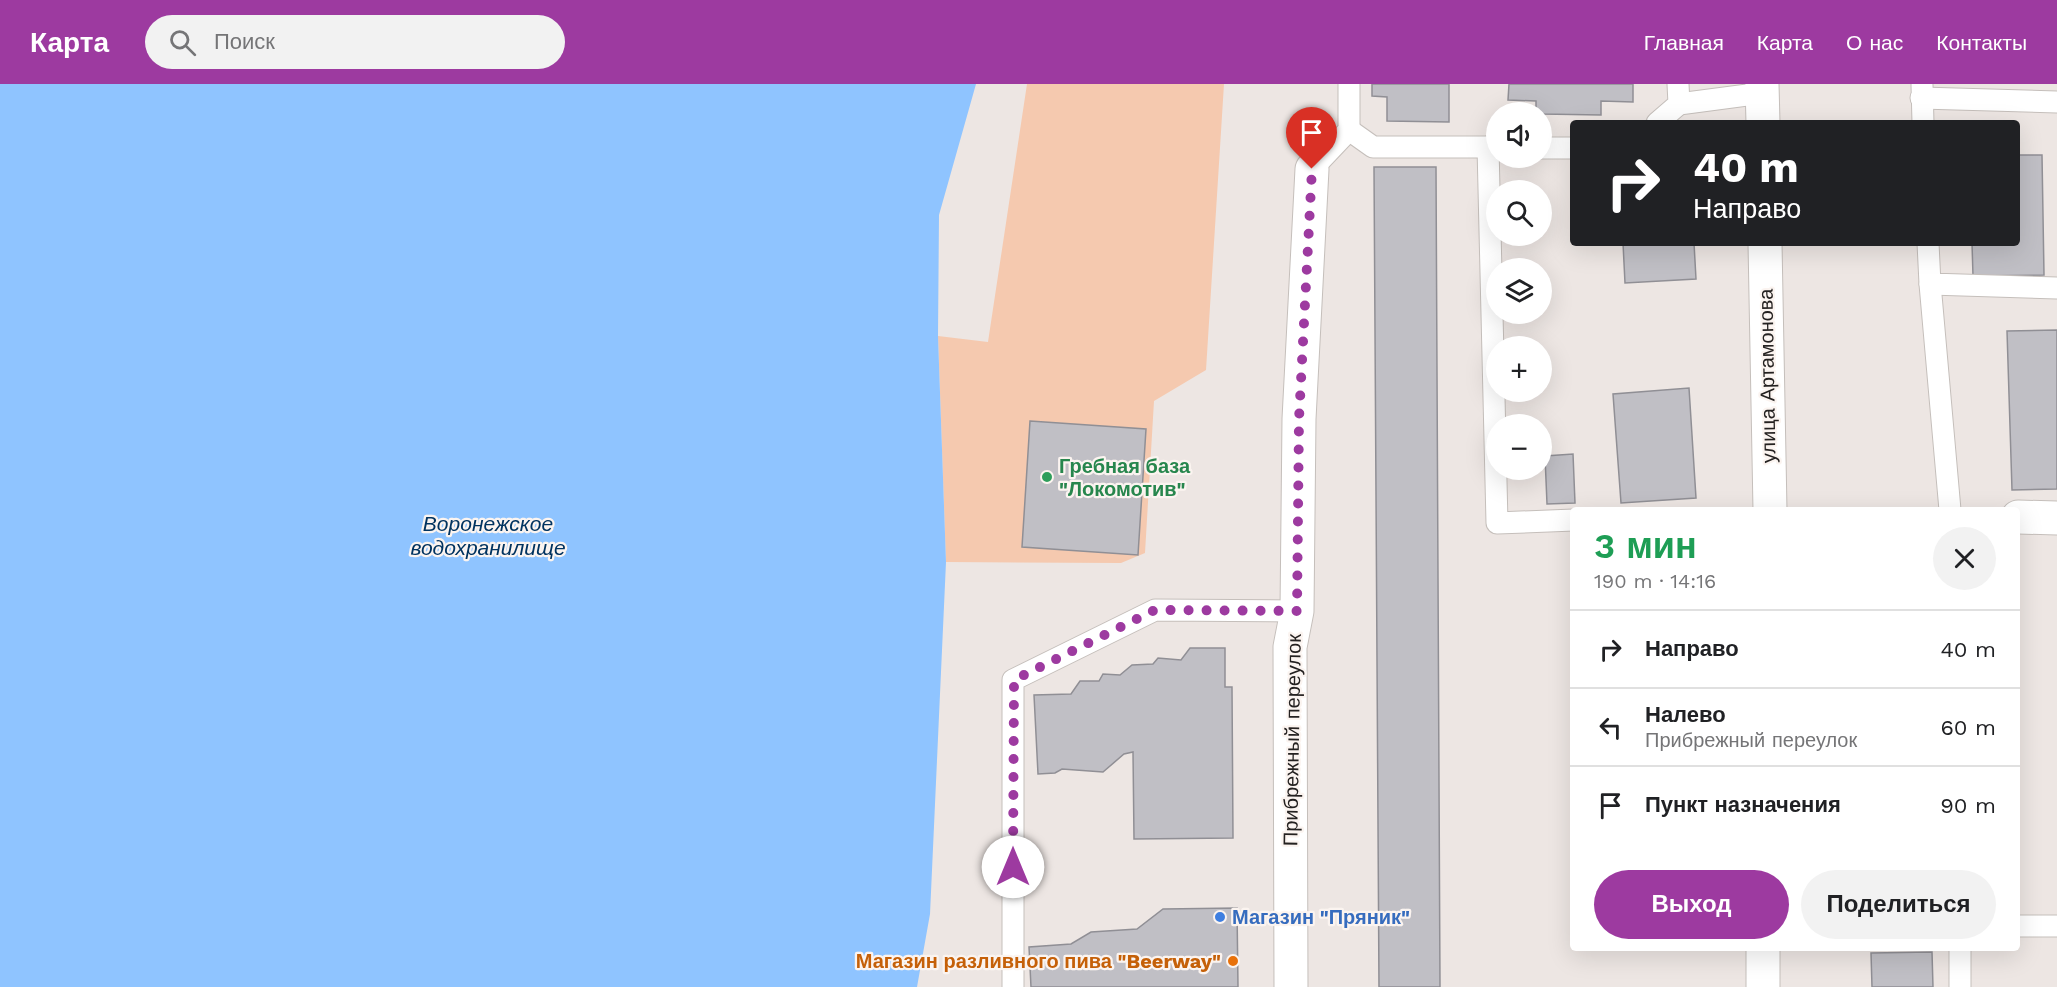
<!DOCTYPE html>
<html lang="ru">
<head>
<meta charset="utf-8">
<style>
	body { margin:0; font-family:"Work Sans",sans-serif; background:#f2f2f2; color:#202124; height:100vh; display:flex; flex-direction:column; font-size:22px; white-space:nowrap }
	* { box-sizing:border-box; margin:0 }
	p { font-size:20px; color:#757577 }
	.icon { flex:none; width:33px; height:33px; fill:none; stroke:currentColor; stroke-width:2; stroke-linecap:round; stroke-linejoin:round }
	.map { position:relative; flex:1; overflow:hidden }
	.details { position:absolute; left:1570px; top:423px; width:450px; height:444px; display:flex; flex-direction:column; background:#fff; border-radius:6px; box-shadow:0 6px 24px #0002 }
	.details>* { flex:none }
	.guide { position:absolute; left:1570px; top:36px; width:450px; height:126px; border-radius:6px; box-shadow:0 6px 24px #0002; background:#202124; color:#fff; overflow:hidden }
	.controls { position:absolute; left:1486px; top:18px; display:grid; gap:12px }
	.controls a { display:grid; place-items:center; width:66px; height:66px; border-radius:50%; background:#fff; box-shadow:0 6px 24px #0002; font-size:30px }
	.pin { position:absolute; display:grid; place-items:center; width:51px; height:51px; color:#fff; margin:-62px -26px; border-radius:50% 50% 50% 0; rotate:-45deg; box-shadow:0 0 6px #0007 }
	.pin .icon { rotate:45deg }
	.me { position:absolute; width:66px; margin:-33px; rotate:0deg; stroke-linejoin:round; filter:drop-shadow(0 0 4px #0008) }
	.turn { display:flex; align-items:center; gap:21px; height:126px; padding:0 24px; font-size:27px }
	.turn .icon { width:78px; height:78px; stroke-width:2.5 }
	.turn b { display:block; font-size:42px; line-height:51px }
	.round { display:grid; place-items:center; flex:none; width:63px; height:63px; border-radius:32px; background:#f2f2f2 }
	.overview { display:flex; align-items:center; justify-content:space-between; height:102px; padding:0 24px }
	h1 { font-size:36px; font-weight:600; line-height:45px; color:#1e9e55 }
	.primary-button { display:flex; gap:12px; margin-top:auto; padding:12px 24px }
	.primary-button a { flex:1; height:69px; border-radius:36px; background:#9d3aa0; color:#fff; font-size:24px; font-weight:600; line-height:69px; text-align:center }
	.primary-button a+a { background:#f2f2f2; color:#202124 }
	ul { padding:0; list-style:none }
	li { display:flex; align-items:center; gap:18px; height:78px; padding:0 24px; border-top:2px solid #e0e0e0 }
	li div { flex:1 }
	li b { display:block; font-size:22px }
	li em { font-style:normal }
	header { display:flex; align-items:center; gap:36px; box-sizing:border-box; height:84px; padding:0 30px; background:#9d3aa0; color:#fff }
	header strong { font-size:28px }
	nav { display:flex; gap:33px; margin-inline-start:auto; font-size:21px }
	.search { width:420px; height:54px; background:#f2f2f2; display:flex; align-items:center; gap:15px; box-sizing:border-box; padding:0 21px; border-radius:33px; color:#757577; font-size:22px }
	.map>svg:first-child { display:block }
	.green { fill:#f5c9af }
	.water { fill:#8fc4ff }
	.building { fill:#c0bfc5; stroke:#908f95; stroke-width:1.5 }
	.lines { fill:none; stroke-linecap:round; stroke-linejoin:round }
	.service-casing { stroke:#c5bfbb; stroke-width:23 }
	.minor-casing { stroke:#c5bfbb; stroke-width:35 }
	.service { stroke:#fff; stroke-width:21 }
	.minor { stroke:#fff; stroke-width:33 }
	.route { stroke:#9d3aa0; stroke-width:10; stroke-dasharray:0 18 }
	.leisure-dot { fill:#2e9e5b; stroke:#fbf4f0; stroke-width:2 }
	.shop-dot { fill:#3f7fe0; stroke:#fbf4f0; stroke-width:2 }
	.food-dot { fill:#e8710a; stroke:#fbf4f0; stroke-width:2 }
	.labels { text-anchor:middle; dominant-baseline:central; stroke-width:4.5; stroke-linejoin:round; paint-order:stroke }
	.street-label { font-size:20px; fill:#242120; stroke:#fbf4f0 }
	.leisure-label { font-size:20px; font-weight:bold; fill:#27864d; stroke:#fbf4f0; text-anchor:start }
	.shop-label { font-size:20px; font-weight:bold; fill:#366cbe; stroke:#fbf4f0; text-anchor:start }
	.food-label { font-size:20px; font-weight:bold; fill:#c56008; stroke:#fbf4f0; text-anchor:end }
	.water-label { font-size:21px; font-style:italic; fill:#003360; stroke:#fbf4f0 }
</style>
</head>
<body>
<header>
<strong>Карта</strong>
<div class="search"><svg class="icon" aria-label="search" viewBox="0 0 24 24"><circle cx="10" cy="10" r="6"/><path d="M15 15l6 6"/></svg>Поиск</div>
<nav><a>Главная</a><a>Карта</a><a>О нас</a><a>Контакты</a></nav>
</header>
<div class="map">
<svg width="2057" height="903" viewBox="0 0 2057 903">
	<rect width="100%" height="100%" fill="#ede6e3"/>
	<!-- green -->
	<path class="green" d="M 1027,0 L 1224,0 L 1206,286 L 1154,317 L 1145,469 L 1121,479 L 946,478 L 938,252 L 988,258 Z"/>
	<!-- water -->
	<path class="water" d="M 0,0 L 976,0 L 939,131 L 938,252 L 946,478 L 930,830 L 917,903 L 0,903 Z"/>
	<!-- building -->
	<g class="building">
		<path d="M 1372,0 L 1449,0 L 1449,38 L 1387,37 L 1387,13 L 1372,12 Z"/>
		<path d="M 1509,0 L 1633,0 L 1633,18 L 1601,17 L 1601,31 L 1542,30 L 1536,28 L 1536,17 L 1508,16 Z"/>
		<path d="M 2018,71 L 2042,71 L 2044,191 L 1973,192 L 1972,159 L 2018,159 Z"/>
		<path d="M 1374,83 L 1436,83 L 1440,903 L 1379,903 Z"/>
		<path d="M 1623,159 L 1694,159 L 1696,195 L 1625,199 Z"/>
		<path d="M 2057,246 L 2057,405 L 2012,406 L 2007,247 Z"/>
		<path d="M 1689,304 L 1696,414 L 1621,419 L 1613,310 Z"/>
		<path d="M 1030,337 L 1146,345 L 1138,471 L 1022,463 Z"/>
		<path d="M 1573,370 L 1575,419 L 1547,420 L 1545,372 Z"/>
		<path d="M 1190,564 L 1225,564 L 1225,603 L 1232,603 L 1233,754 L 1134,755 L 1133,668 L 1124,670 L 1103,688 L 1062,685 L 1055,689 L 1038,690 L 1034,611 L 1071,610 L 1080,597 L 1099,597 L 1103,590 L 1120,591 L 1132,581 L 1153,580 L 1158,574 L 1181,576 Z"/>
		<path d="M 1237,824 L 1238,903 L 1031,903 L 1029,863 L 1071,860 L 1091,848 L 1137,845 L 1163,825 Z"/>
		<path d="M 1932,868 L 1933,903 L 1872,903 L 1871,869 Z"/>
	</g>
	<g class="lines">
		<defs>
			<g id="service">
				<path d="M 1922,1 L 1923,39"/>
				<path d="M 1921,14 L 2057,18"/>
				<path d="M 1679,20 L 1762,9"/>
				<path d="M 1657,39 L 1679,20 L 1678,0"/>
				<path d="M 1349,46 L 1373,63 L 1497,63"/>
				<path d="M 1488,63 L 1497,439 L 1574,436"/>
				<path d="M 1542,64 L 1574,64"/>
				<path d="M 1312,85 L 1349,46 L 1349,0"/>
				<path d="M 1928,159 L 1930,200 L 2057,204"/>
				<path d="M 1930,200 L 1950,426"/>
				<path d="M 2018,842 L 2057,842"/>
				<path d="M 1013,903 L 1013,596 L 1155,526 L 1297,527"/>
				<path d="M 1960,903 L 1960,864"/>
			</g>
			<g id="minor">
				<path d="M 1762,0 L 1763,39"/>
				<path d="M 1765,159 L 1770,426"/>
				<path d="M 2018,433 L 2057,434"/>
				<path d="M 1291,903 L 1290,563 L 1297,527 L 1299,335 L 1312,85"/>
				<path d="M 1763,903 L 1763,864"/>
			</g>
		</defs>
		<!-- service casing -->
		<use href="#service" class="service-casing"/>
		<!-- minor casing -->
		<use href="#minor" class="minor-casing"/>
		<!-- service -->
		<use href="#service" class="service"/>
		<!-- minor -->
		<use href="#minor" class="minor"/>
	</g>
	<g class="lines">
		<!-- route -->
		<path class="route" d="M 1013,783 L 1014,596 L 1155,526 L 1297,527 L 1299,335 L 1312,85"/>
	</g>
	<!-- markers -->
	<circle class="leisure-dot" cx="1047" cy="393" r="6"/>
	<circle class="shop-dot" cx="1220" cy="833" r="6"/>
	<circle class="food-dot" cx="1233" cy="877" r="6"/>
	<g class="labels">
		<!-- street labels -->
		<g class="street-label">
			<text transform="translate(1767 292) rotate(-91)">улица Артамонова</text>
			<text transform="translate(1292 656) rotate(-89)">Прибрежный переулок</text>
		</g>
		<!-- leisure labels -->
		<g class="leisure-label">
			<text x="1059" y="382">Гребная база<tspan x="1059" dy="23">"Локомотив"</tspan></text>
		</g>
		<!-- shop labels -->
		<g class="shop-label">
			<text x="1232" y="833">Магазин "Пряник"</text>
		</g>
		<!-- food labels -->
		<g class="food-label">
			<text x="1221" y="877">Магазин разливного пива "Beerway"</text>
		</g>
		<!-- water labels -->
		<g class="water-label">
			<text x="488" y="439">Воронежское<tspan x="488" dy="24">водохранилище</tspan></text>
		</g>
	</g>
</svg>
<div class="controls">
<a><svg class="icon" aria-label="sound" viewBox="0 0 24 24"><path d="M4 9h4l5-4v14l-5-4H4zM17 9q2 3 0 6"/></svg></a>
<a><svg class="icon" aria-label="search" viewBox="0 0 24 24"><circle cx="10" cy="10" r="6"/><path d="M15 15l6 6"/></svg></a>
<a><svg class="icon" aria-label="layers" viewBox="0 0 24 24"><path d="M12 4l9 5-9 5-9-5zM3 14l9 5 9-5"/></svg></a>
<a>+</a>
<a>−</a>
</div>
<div class="pin" style="left:1312px;top:85px;background:#d93025"><svg class="icon" aria-label="arrive" viewBox="0 0 24 24"><path d="M6 21V4h12l-3 4 3 4H6"/></svg></div>
<svg class="me" style="left:1013px;top:783px" viewBox="-20 -20 40 40"><circle r="19" fill="#fff"/><path d="M0-13L10 11 0 6-10 11z" fill="#9d3aa0"/></svg>
<div class="guide">
<div class="turn"><svg class="icon" aria-label="right" viewBox="0 0 24 24"><path d="M7 20v-9h11M14 6l5 5-5 5"/></svg><div><b>40 m</b>Направо</div></div>
</div>
<section class="details">
<div class="overview"><div><h1>3 мин</h1><p>190 m · 14:16</p></div><a class="round"><svg class="icon" aria-label="close" viewBox="0 0 24 24"><path d="M6 6l12 12M18 6L6 18"/></svg></a></div>
<ul>
<li><svg class="icon" aria-label="right" viewBox="0 0 24 24"><path d="M7 20v-9h11M14 6l5 5-5 5"/></svg><div><b>Направо</b></div><em>40 m</em></li>
<li><svg class="icon" aria-label="left" viewBox="0 0 24 24"><path d="M17 20v-9H6M10 6l-5 5 5 5"/></svg><div><b>Налево</b><p>Прибрежный переулок</p></div><em>60 m</em></li>
<li><svg class="icon" aria-label="arrive" viewBox="0 0 24 24"><path d="M6 21V4h12l-3 4 3 4H6"/></svg><div><b>Пункт назначения</b></div><em>90 m</em></li>
</ul>
<div class="primary-button"><a>Выход</a><a>Поделиться</a></div>
</section>
</div>
</body>
</html>
